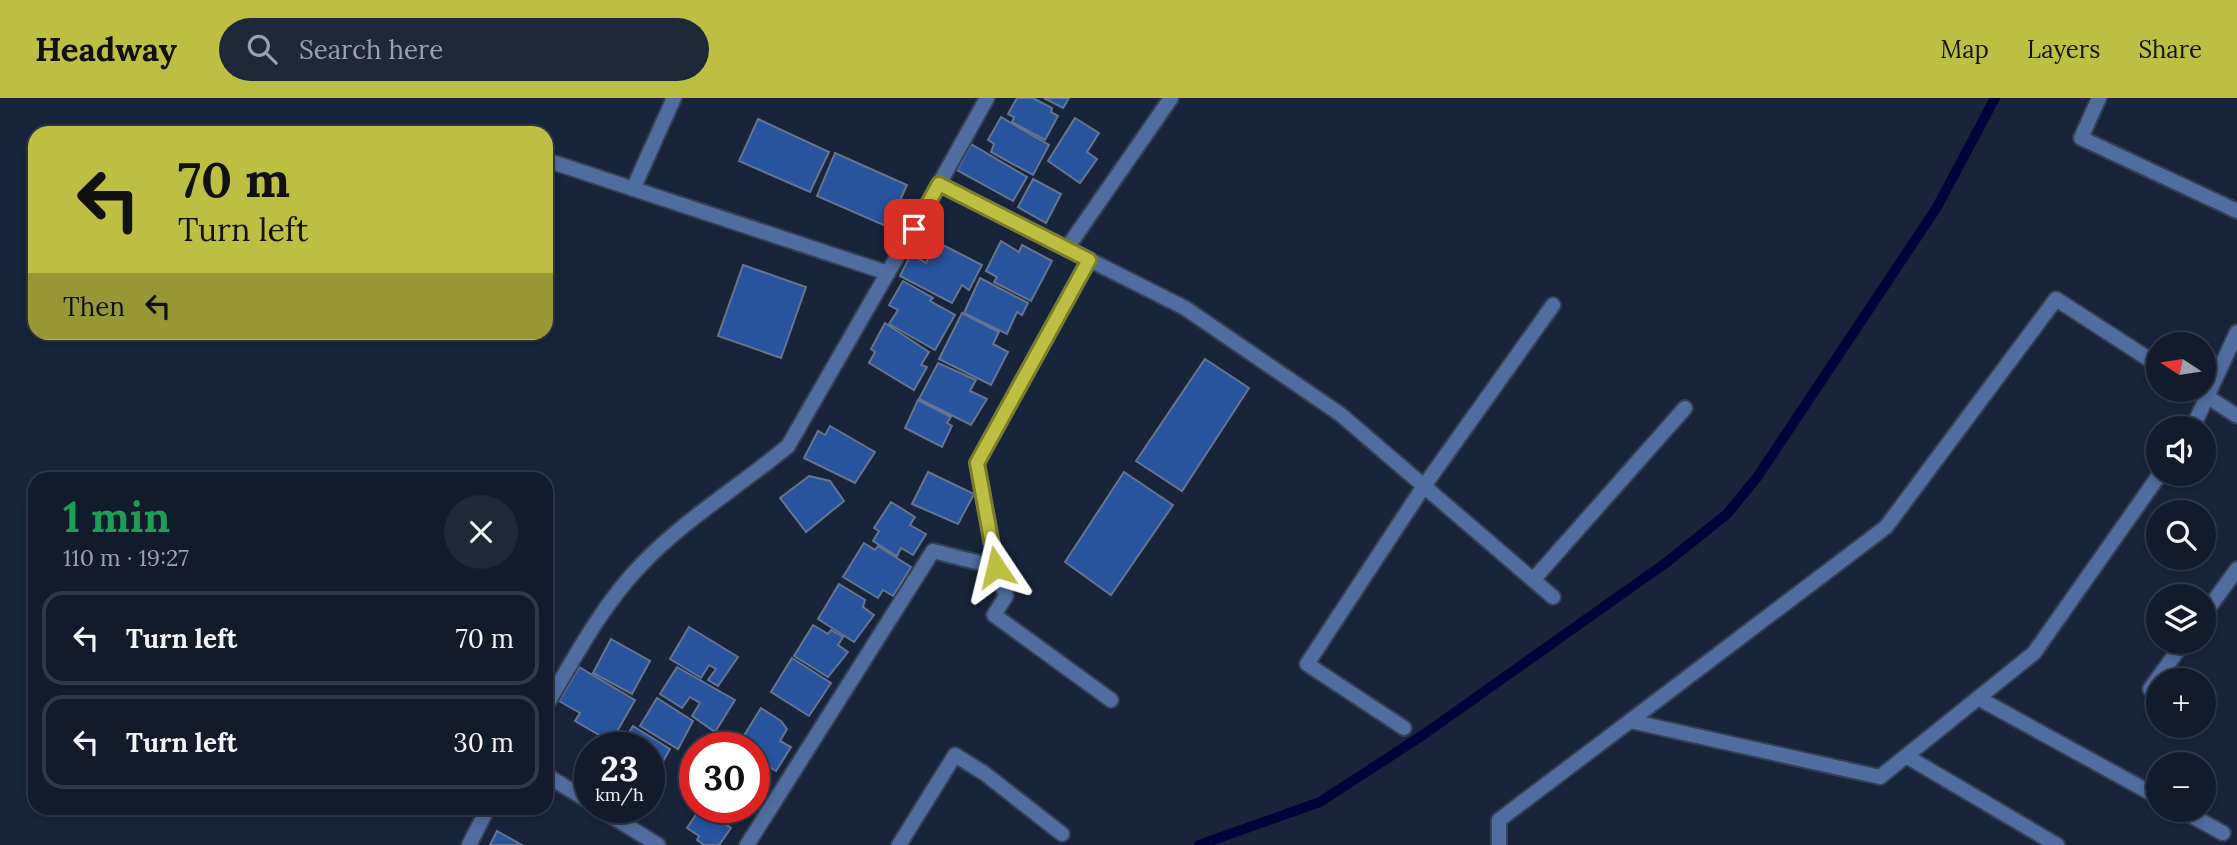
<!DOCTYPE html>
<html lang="en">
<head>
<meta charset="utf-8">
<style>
	body { margin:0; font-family:Lora,serif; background:#1e2838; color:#f1f3f6; height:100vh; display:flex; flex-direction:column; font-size:26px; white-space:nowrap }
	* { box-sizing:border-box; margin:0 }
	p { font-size:23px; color:#9ca1a9 }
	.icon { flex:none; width:38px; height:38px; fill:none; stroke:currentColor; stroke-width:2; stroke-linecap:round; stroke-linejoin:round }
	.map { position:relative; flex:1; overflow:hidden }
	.details { position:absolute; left:28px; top:374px; width:525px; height:343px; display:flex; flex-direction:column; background:#111b2c; border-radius:21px; box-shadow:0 4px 10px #0003,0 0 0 2px #303948 }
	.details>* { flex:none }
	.guide { position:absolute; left:28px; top:28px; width:525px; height:214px; border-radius:21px; box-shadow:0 4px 10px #0003,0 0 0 2px #303948; background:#bdbf43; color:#111; overflow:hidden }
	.needle { width:46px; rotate:282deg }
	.fabs { position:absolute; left:2146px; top:234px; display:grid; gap:14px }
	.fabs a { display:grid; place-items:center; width:70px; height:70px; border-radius:50%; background:#111b2c; box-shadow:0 4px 10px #0003,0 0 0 2px #303948; font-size:35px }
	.speed { position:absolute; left:574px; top:634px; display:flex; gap:14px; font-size:35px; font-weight:700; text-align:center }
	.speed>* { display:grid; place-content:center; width:91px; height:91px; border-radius:50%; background:#111b2c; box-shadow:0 4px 10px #0003,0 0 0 2px #303948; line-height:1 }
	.speed small { font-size:18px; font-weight:400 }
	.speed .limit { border:10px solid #d22; background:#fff; color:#111 }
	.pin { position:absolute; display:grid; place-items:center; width:60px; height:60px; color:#fff; margin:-30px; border-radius:14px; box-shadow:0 4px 10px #0006 }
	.me { position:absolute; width:77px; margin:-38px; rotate:350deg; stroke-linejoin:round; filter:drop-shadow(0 0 5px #0008) }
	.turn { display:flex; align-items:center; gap:24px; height:147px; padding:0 35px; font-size:32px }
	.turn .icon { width:91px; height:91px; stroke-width:2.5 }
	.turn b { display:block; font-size:49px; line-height:60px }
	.then { display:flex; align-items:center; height:66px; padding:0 35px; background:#0003; gap:14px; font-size:26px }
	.round { display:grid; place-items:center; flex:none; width:74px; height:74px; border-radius:37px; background:#1e2838 }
	.head { display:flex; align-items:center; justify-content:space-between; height:119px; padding:0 35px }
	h1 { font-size:42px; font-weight:700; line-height:52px; color:#1e9e55 }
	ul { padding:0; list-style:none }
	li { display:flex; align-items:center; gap:21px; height:94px; margin:0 14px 10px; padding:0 21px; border:4px solid #303948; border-radius:21px }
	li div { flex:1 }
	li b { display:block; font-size:26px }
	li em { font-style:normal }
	header { display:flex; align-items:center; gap:42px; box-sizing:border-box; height:98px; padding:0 35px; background:#bdbf43; color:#111 }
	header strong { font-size:33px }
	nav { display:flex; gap:38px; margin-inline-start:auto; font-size:24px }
	.search { width:490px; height:63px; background:#1e2838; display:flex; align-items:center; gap:18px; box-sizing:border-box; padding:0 24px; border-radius:38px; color:#9ca1a9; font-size:26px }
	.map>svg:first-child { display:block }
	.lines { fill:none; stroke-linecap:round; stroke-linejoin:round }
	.stream { stroke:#000339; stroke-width:10 }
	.building { fill:#28539d; stroke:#65758f; stroke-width:2 }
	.street-casing { stroke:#334055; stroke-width:18 }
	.street { stroke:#4f6d9e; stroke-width:14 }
	.route-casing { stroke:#7b7c2c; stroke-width:18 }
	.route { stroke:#bdbf43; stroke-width:12 }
</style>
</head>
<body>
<header>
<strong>Headway</strong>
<div class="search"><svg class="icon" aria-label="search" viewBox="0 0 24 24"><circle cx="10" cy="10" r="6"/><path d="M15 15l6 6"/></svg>Search here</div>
<nav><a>Map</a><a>Layers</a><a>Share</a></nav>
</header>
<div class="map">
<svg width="2237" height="747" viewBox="0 0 2237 747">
	<rect width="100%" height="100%" fill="#17243a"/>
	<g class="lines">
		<!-- stream -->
		<path class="stream" d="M 1199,747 L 1320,704 L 1423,637 L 1667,464 L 1727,416 L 1758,378 L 1937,109 L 1995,0"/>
	</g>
	<!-- building -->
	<g class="building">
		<path d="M 1017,0 L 1033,0 L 1052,10 L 1051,14 L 1058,18 L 1045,42 L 1012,24 L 1014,19 L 1008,16 Z"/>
		<path d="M 1044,0 L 1069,0 L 1063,10 Z"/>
		<path d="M 1001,19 L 1049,47 L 1033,77 L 991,54 L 994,46 L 988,42 Z"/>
		<path d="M 1075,20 L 1099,35 L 1087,54 L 1097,61 L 1080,85 L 1048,63 Z"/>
		<path d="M 758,21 L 829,54 L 810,94 L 739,63 Z"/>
		<path d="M 971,46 L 1027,79 L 1013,103 L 957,72 Z"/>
		<path d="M 835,55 L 907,87 L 888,129 L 817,98 Z"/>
		<path d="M 1033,81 L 1061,96 L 1046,125 L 1018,109 Z"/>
		<path d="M 935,143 L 982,167 L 969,192 L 962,187 L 952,205 L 900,178 L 911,156 L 926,165 Z"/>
		<path d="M 1001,143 L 1019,154 L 1022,147 L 1052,163 L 1031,203 L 994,184 L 997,179 L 986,173 Z"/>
		<path d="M 743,167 L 806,189 L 781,260 L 718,238 Z"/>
		<path d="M 980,180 L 1028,205 L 1022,217 L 1017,214 L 1007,236 L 964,215 Z"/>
		<path d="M 903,183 L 933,200 L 930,203 L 955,217 L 935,252 L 889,226 L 898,212 L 889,207 Z"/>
		<path d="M 962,215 L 999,234 L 993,246 L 1008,254 L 991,287 L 939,261 Z"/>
		<path d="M 885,225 L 929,254 L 921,267 L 927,269 L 914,292 L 869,265 L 875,254 L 871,251 Z"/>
		<path d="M 1205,261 L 1249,290 L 1182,393 L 1136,363 Z"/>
		<path d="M 938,265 L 976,282 L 970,293 L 987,301 L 971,327 L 919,301 Z"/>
		<path d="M 918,302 L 951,319 L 947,325 L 952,328 L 942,349 L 905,330 Z"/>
		<path d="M 830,328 L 875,354 L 855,385 L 804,360 L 818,333 L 825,337 Z"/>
		<path d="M 928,374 L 974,396 L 958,426 L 912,406 Z"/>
		<path d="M 1124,374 L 1173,407 L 1111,497 L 1065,464 Z"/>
		<path d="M 809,378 L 830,383 L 844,403 L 806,434 L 780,400 Z"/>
		<path d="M 891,404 L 915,419 L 910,427 L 926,436 L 913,457 L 901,450 L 897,458 L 873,443 L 879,433 L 874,430 Z"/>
		<path d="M 864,445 L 875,452 L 878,448 L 911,469 L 893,498 L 883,492 L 878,500 L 843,479 Z"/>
		<path d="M 839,486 L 865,502 L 863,509 L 874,517 L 854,544 L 818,521 Z"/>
		<path d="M 813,527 L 828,536 L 831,532 L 843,539 L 838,547 L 848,554 L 828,579 L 794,558 Z"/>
		<path d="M 689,529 L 738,559 L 718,588 L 708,582 L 716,571 L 709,567 L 701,580 L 670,561 Z"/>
		<path d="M 611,541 L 650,563 L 632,596 L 593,575 Z"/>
		<path d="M 792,560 L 831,585 L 809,618 L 771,594 Z"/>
		<path d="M 579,569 L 635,602 L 611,644 L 575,623 L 580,615 L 559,603 Z"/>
		<path d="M 677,569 L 735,602 L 715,634 L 692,618 L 700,605 L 690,599 L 682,610 L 660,596 Z"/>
		<path d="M 657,600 L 693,623 L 678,651 L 640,628 Z"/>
		<path d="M 761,610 L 781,623 L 787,631 L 780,643 L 791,649 L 776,673 L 754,660 L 754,649 L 737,649 Z"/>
		<path d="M 633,628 L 670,651 L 653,681 L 649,678 L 649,649 L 620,649 Z"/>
		<path d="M 701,709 L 726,709 L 734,715 L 727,727 L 731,730 L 719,747 L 704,747 L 697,742 L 699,738 L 687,730 Z"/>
		<path d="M 497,733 L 522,747 L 490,747 Z"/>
	</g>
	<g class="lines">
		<defs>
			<g id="street">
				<path d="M 2099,0 L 2081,40 L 2237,113"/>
				<path d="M 546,62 L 888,175"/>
				<path d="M 939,86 L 1185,210 L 1340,316 L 1553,499"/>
				<path d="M 633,91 L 674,0"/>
				<path d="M 1067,150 L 1171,0"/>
				<path d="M 2158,267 L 2056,201 L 1886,429 L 1630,623 L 1880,679 L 2034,555 L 2160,376"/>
				<path d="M 2197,292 L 2237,318"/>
				<path d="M 2192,331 L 2237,234"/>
				<path d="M 996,469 L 977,365 L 1089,162"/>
				<path d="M 1533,482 L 1685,310"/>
				<path d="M 2203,518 L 2237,471"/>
				<path d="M 2150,591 L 2184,544"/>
				<path d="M 1978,600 L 2158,699"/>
				<path d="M 546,608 C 575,559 602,507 642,466 C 685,421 740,388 788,348 L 939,86 L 987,0"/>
				<path d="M 1404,630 L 1307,566 L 1424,388 L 1553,207"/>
				<path d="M 1906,658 L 2057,747"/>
				<path d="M 546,677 L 590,704"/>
				<path d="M 597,709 L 658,747"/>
				<path d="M 2181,712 L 2223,735"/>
				<path d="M 469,747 L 488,710"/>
				<path d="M 747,747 L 933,453 L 996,469 L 1006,498 L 994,517 L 1111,602"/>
				<path d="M 899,747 L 955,657 L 984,675 L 1062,736"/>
				<path d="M 1499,747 L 1499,722 L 1630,623"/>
			</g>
		</defs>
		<!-- street casing -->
		<use href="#street" class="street-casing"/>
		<!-- street -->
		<use href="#street" class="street"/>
	</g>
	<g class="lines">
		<defs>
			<path id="route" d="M 914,131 L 939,86 L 1089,162 L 977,365 L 996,469"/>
		</defs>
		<!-- route casing -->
		<use href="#route" class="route-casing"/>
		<!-- route -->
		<use href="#route" class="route"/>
	</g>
</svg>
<div class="fabs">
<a><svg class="needle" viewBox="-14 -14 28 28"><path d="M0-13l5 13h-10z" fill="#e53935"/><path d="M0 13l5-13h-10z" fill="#9ca1a9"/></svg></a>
<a><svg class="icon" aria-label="sound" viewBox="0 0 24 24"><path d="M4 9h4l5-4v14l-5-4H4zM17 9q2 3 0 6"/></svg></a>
<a><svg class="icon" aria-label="search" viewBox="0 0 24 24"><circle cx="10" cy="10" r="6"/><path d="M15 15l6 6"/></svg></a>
<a><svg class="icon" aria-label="layers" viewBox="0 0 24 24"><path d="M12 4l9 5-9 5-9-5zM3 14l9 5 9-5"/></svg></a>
<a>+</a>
<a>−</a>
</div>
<div class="speed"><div>23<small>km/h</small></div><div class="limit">30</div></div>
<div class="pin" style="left:914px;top:131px;background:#d93025"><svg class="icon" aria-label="arrive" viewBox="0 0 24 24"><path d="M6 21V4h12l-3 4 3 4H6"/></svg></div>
<svg class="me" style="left:996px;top:469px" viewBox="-20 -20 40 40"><path d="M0-17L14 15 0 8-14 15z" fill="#bdbf43" stroke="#fff" stroke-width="4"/></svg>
<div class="guide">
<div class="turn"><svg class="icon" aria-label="left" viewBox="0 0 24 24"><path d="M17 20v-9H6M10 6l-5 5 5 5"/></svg><div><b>70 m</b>Turn left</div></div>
<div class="then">Then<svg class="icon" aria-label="left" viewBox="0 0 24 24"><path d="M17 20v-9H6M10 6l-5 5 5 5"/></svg></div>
</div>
<section class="details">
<div class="head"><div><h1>1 min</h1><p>110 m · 19:27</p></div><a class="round"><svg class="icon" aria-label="close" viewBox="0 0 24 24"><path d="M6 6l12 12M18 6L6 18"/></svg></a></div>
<ul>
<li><svg class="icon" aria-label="left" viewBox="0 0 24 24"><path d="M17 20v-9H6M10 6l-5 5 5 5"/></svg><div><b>Turn left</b></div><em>70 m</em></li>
<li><svg class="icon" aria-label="left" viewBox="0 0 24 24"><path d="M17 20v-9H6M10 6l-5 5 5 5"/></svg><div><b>Turn left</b></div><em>30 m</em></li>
</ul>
</section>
</div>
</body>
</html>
